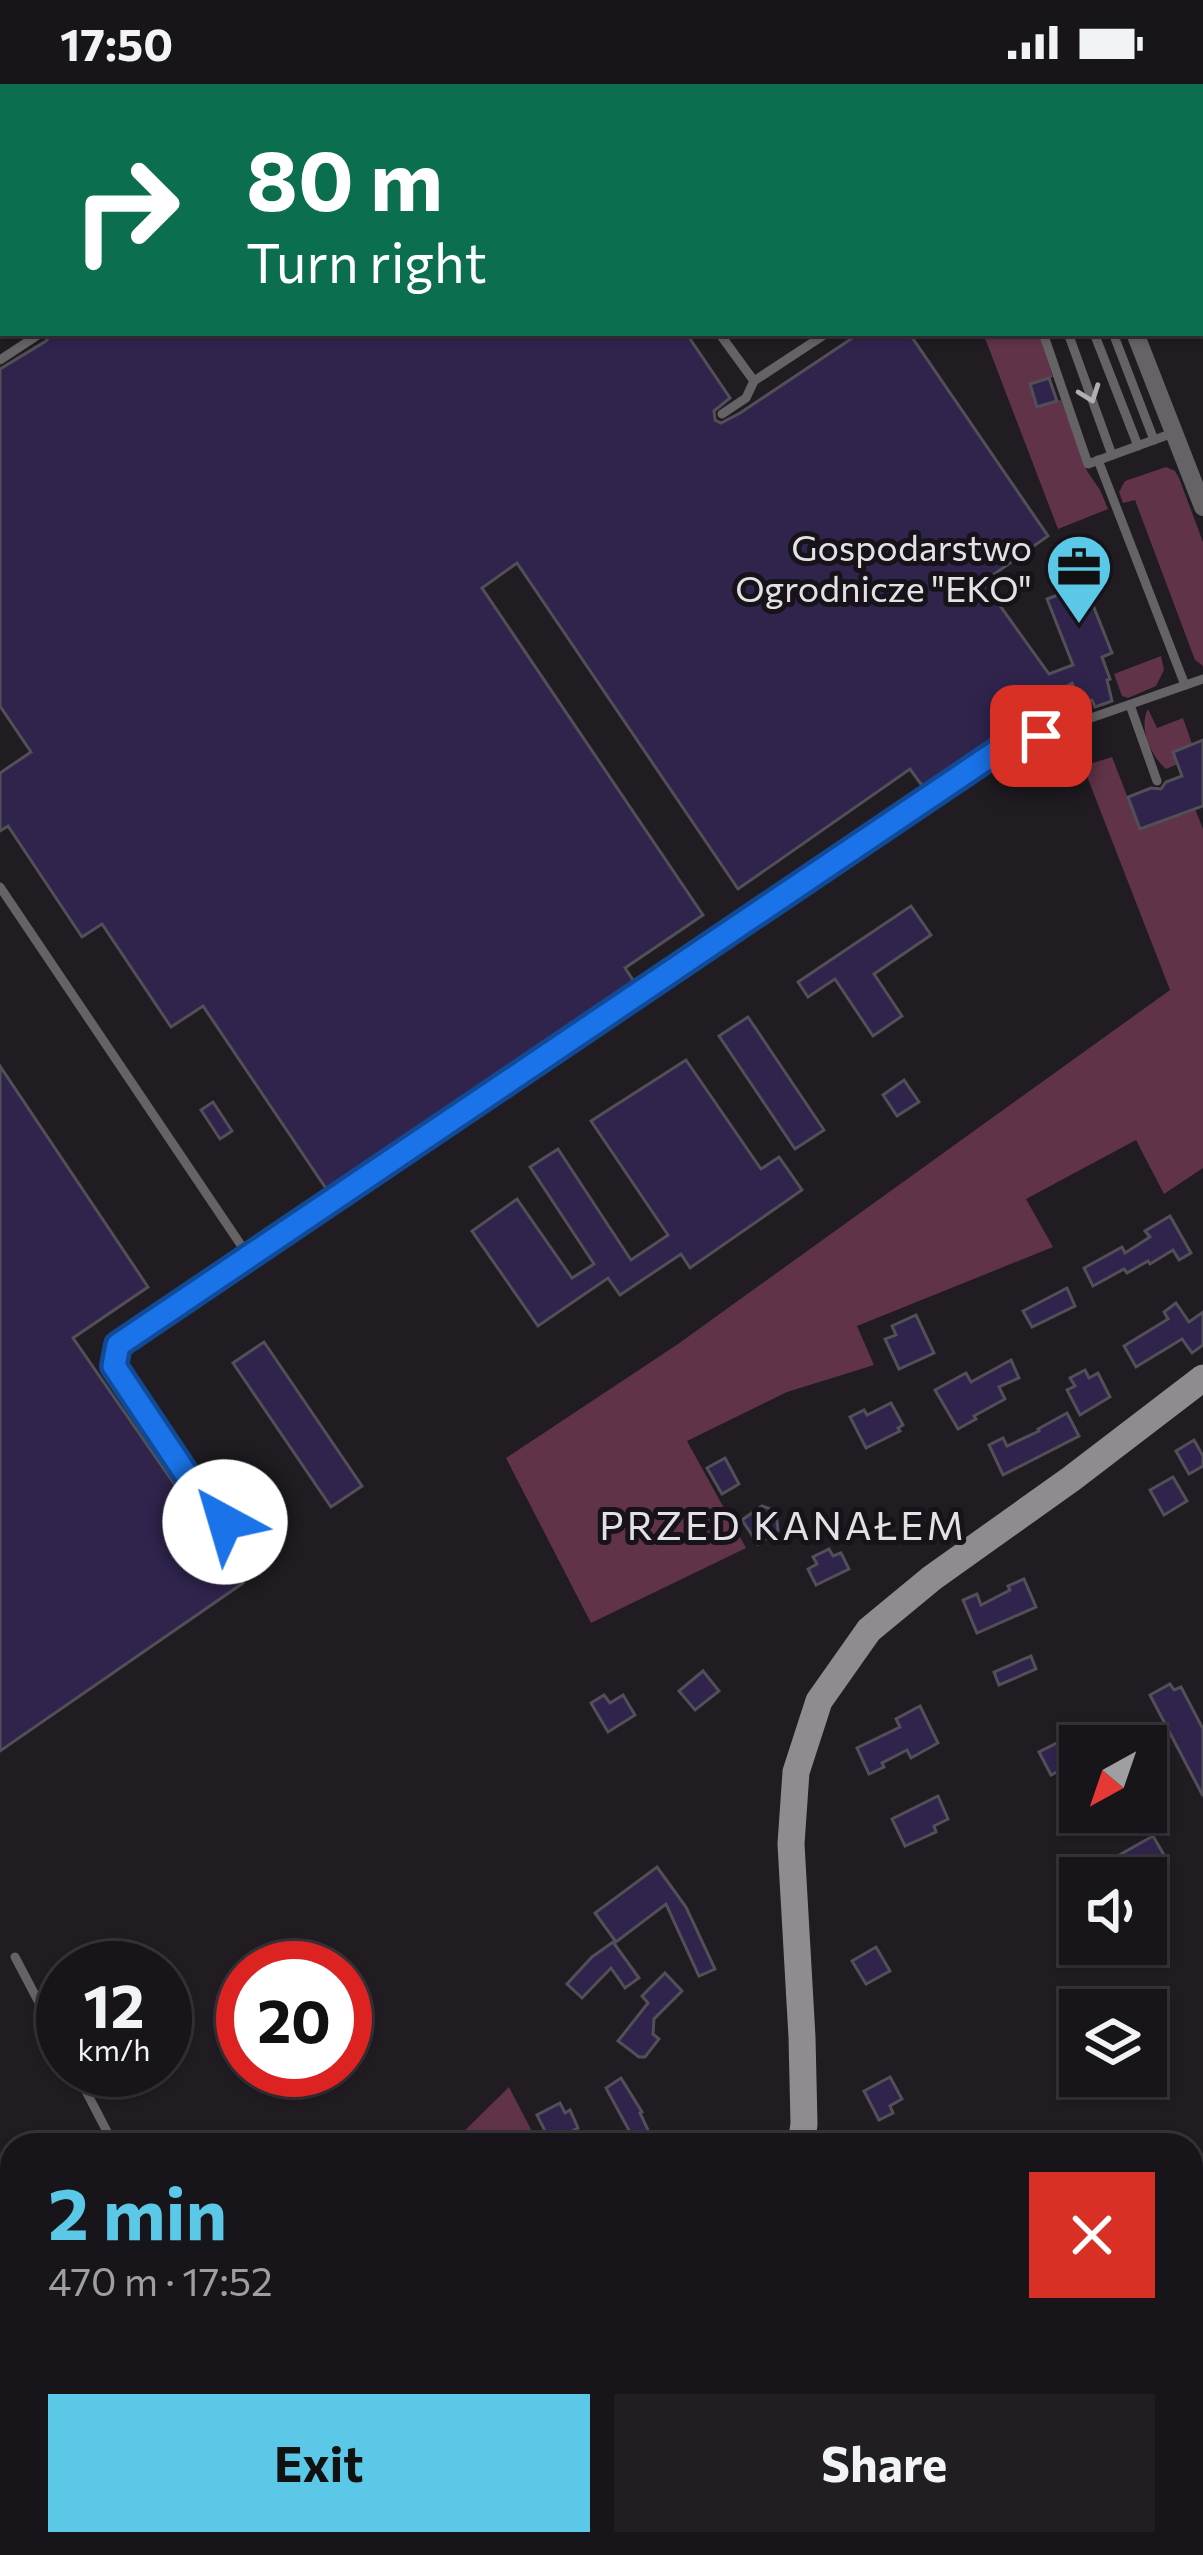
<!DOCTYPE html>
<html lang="en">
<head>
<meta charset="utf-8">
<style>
	body { margin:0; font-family:Commissioner,sans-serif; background:#211e23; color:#f1f3f6; height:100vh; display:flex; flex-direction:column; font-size:45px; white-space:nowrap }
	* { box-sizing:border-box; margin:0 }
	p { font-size:39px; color:#9f9fa2 }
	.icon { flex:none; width:66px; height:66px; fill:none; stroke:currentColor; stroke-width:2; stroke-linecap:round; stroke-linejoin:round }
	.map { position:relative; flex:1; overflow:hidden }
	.drawer { position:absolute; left:0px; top:2049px; width:1203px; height:423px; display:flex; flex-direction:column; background:#18151a; border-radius:36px 36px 0 0; box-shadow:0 3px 9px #0004,0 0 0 3px #363439 }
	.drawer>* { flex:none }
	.banner { position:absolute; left:0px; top:0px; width:1203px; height:252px; box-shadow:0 3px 9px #0004,0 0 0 3px #363439; background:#0b6e4f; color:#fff; overflow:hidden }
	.needle { width:78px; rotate:220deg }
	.fabs { position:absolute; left:1059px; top:1641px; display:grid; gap:24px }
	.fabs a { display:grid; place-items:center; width:108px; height:108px; border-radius:0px; background:#18151a; box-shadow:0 3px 9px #0004,0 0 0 3px #363439; font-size:60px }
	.speed { position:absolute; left:36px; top:1857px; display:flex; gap:24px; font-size:60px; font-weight:700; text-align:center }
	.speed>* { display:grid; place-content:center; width:156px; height:156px; border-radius:50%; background:#18151a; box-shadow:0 3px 9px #0004,0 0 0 3px #363439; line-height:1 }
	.speed small { font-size:30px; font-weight:400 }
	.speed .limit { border:18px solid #d22; background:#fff; color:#111 }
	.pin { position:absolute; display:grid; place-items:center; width:102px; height:102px; color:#fff; margin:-51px; border-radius:24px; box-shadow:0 6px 18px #0006 }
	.me { position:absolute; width:132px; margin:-66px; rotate:321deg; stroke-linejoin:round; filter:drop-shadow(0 0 9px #0008) }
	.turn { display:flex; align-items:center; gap:42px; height:252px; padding:0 48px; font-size:54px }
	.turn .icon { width:156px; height:156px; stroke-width:2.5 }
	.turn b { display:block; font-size:84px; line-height:102px }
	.round { display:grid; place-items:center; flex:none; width:126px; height:126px; border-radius:0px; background:#211e23 }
	.headline { display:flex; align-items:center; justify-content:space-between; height:204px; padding:0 48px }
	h1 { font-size:72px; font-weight:700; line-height:90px; color:#5bc8e7 }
	.cta { display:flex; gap:24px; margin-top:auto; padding:24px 48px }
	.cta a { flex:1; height:138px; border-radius:0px; background:#5bc8e7; color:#111; font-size:48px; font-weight:700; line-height:138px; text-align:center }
	.cta a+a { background:#211e23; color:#f1f3f6 }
	.status { display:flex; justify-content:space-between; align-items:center; height:84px; padding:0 60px; background:#18151a; direction:ltr }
	.status svg { height:33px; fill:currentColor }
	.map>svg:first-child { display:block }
	.green { fill:#603349 }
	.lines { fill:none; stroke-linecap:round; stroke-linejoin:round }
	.stream { stroke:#3b426d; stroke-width:6 }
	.building { fill:#30244d; stroke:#515057; stroke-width:3 }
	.lane { stroke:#666366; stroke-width:9 }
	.street { stroke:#666366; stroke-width:18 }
	.secondary { stroke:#908b8f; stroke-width:27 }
	.oneway { stroke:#b1afb2 }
	.route-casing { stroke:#114b97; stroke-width:30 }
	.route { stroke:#1a73e8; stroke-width:21 }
	.labels { text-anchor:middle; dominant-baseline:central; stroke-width:10; stroke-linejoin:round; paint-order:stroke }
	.poi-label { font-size:36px; fill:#e3e1e5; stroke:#171319; text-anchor:end }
	.neighbourhood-label { font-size:39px; letter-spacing:3px; fill:#e3e1e5; stroke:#171319 }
</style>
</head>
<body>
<div class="status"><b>17:50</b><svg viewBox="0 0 49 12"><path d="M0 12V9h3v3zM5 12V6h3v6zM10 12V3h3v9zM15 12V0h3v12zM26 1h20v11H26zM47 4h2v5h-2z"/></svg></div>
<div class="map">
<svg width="1203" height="2471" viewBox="0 0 1203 2471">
	<rect width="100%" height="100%" fill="#201c22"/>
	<!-- green -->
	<g class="green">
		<path d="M 983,249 L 1039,249 L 1053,293 L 1030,300 L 1037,322 L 1061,316 L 1087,387 L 1100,406 L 1108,425 L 1058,445 Z"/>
		<path d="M 1166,383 L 1175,387 L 1179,394 L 1203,458 L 1203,582 L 1195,576 L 1135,416 L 1123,419 L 1119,408 L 1125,397 Z"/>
		<path d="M 1161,572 L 1164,586 L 1156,602 L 1128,614 L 1122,612 L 1114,590 Z"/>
		<path d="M 1148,625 L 1157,644 L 1183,634 L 1192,660 L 1173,668 L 1178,680 L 1166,685 C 1151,672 1138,644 1148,625 Z"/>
		<path d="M 1112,673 L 1140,745 L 1195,725 L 1203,745 L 1203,1084 L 1164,1110 L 1136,1056 L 1026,1115 L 1053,1163 L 857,1242 L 874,1281 L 787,1308 L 687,1357 L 746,1464 L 591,1539 L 506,1374 L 678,1260 L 1170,906 L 1083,682 Z"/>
		<path d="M 509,2003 L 539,2061 L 450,2061 Z"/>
	</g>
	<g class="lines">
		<!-- stream -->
		<path class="stream" d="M 1200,212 L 1203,210"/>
	</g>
	<!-- building -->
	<g class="building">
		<path d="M 52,249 L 686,249 L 730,314 L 714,327 L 715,336 L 721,339 L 740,329 L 860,249 L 909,249 L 1048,452 L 983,498 L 1049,590 L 1073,581 L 1047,515 L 1085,501 L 1112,569 L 1102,573 L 1110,595 L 1107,596 L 1112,617 L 1095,623 L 1092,616 L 1081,621 L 1072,599 L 923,703 L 910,685 L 738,805 L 517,479 L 482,504 L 703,831 L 625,884 L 635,899 L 327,1106 L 203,922 L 171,943 L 102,840 L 82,853 L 8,742 L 0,747 L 0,689 L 31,668 L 0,622 L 0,285 L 46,257 Z"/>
		<path d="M 1049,294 L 1057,317 L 1037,323 L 1030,300 Z"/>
		<path d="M 1203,656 L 1203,722 L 1140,745 L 1128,713 L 1151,704 L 1161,705 L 1166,698 L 1182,692 L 1173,668 Z"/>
		<path d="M 911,822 L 931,851 L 874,890 L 902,932 L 873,952 L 835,895 L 808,913 L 798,898 Z"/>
		<path d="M 748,933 L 824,1046 L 795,1065 L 719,952 Z"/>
		<path d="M 686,976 L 761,1085 L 779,1073 L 802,1106 L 690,1184 L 681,1170 L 620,1211 L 608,1194 L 538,1242 L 472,1147 L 517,1115 L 572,1194 L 594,1180 L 530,1083 L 558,1065 L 631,1176 L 668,1151 L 591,1037 Z"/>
		<path d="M 0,982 L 148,1203 L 73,1254 L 243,1499 L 0,1667 Z"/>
		<path d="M 904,996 L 919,1018 L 897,1032 L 883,1011 Z"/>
		<path d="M 213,1018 L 232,1047 L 220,1055 L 201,1026 Z"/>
		<path d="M 1170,1132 L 1191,1169 L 1179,1176 L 1173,1166 L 1150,1180 L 1148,1177 L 1127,1189 L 1124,1185 L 1093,1202 L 1084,1184 L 1122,1163 L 1125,1169 L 1150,1153 L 1145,1147 Z"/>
		<path d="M 1067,1204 L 1075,1222 L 1032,1243 L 1023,1227 Z"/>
		<path d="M 1176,1219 L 1189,1238 L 1203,1228 L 1203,1261 L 1192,1269 L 1182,1255 L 1136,1283 L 1124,1262 L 1168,1235 L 1164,1228 Z"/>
		<path d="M 916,1231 L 934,1269 L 899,1285 L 885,1255 L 896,1251 L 892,1242 Z"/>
		<path d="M 264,1258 L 362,1402 L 331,1423 L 233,1279 Z"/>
		<path d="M 1011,1276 L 1019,1294 L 999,1303 L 1005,1315 L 974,1332 L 976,1335 L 958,1345 L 935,1306 L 966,1289 L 971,1298 Z"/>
		<path d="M 1085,1286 L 1089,1294 L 1098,1289 L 1110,1313 L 1080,1331 L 1067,1306 L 1075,1302 L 1070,1294 Z"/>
		<path d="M 891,1319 L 903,1341 L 898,1344 L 900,1347 L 866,1364 L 850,1333 L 864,1326 L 867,1331 Z"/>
		<path d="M 1067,1329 L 1079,1352 L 1003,1391 L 989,1361 L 1003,1354 L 1007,1362 L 1039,1347 L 1038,1345 Z"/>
		<path d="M 1194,1356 L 1203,1372 L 1203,1382 L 1189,1390 L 1176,1367 Z"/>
		<path d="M 725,1374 L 739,1400 L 722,1410 L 707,1384 Z"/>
		<path d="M 1173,1393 L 1187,1417 L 1164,1431 L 1150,1406 Z"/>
		<path d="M 762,1422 L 776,1427 L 778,1447 L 758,1460 L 742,1436 Z"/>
		<path d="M 829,1465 L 833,1472 L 841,1469 L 849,1485 L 816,1501 L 808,1485 L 817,1480 L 813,1473 Z"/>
		<path d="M 1024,1495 L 1036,1523 L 977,1549 L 963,1516 L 977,1510 L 981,1521 L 1010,1506 L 1008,1502 Z"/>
		<path d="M 1031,1572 L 1036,1585 L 999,1601 L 994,1588 Z"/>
		<path d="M 703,1587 L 719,1607 L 695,1626 L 679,1607 Z"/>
		<path d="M 1170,1600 L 1174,1606 L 1181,1603 L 1203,1645 L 1203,1712 L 1150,1611 Z"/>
		<path d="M 604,1611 L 610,1619 L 623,1611 L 635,1631 L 608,1648 L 591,1619 Z"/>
		<path d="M 920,1622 L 938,1659 L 911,1674 L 907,1666 L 882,1679 L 884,1683 L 869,1690 L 857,1664 L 900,1643 L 896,1635 Z"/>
		<path d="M 1067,1654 L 1077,1672 L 1077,1678 L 1051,1691 L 1039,1668 Z"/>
		<path d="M 938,1712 L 948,1735 L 934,1742 L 936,1748 L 905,1762 L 892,1735 Z"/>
		<path d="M 1153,1752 L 1164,1771 L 1155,1776 L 1159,1782 L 1134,1794 L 1121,1770 Z"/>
		<path d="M 657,1783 L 686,1823 L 715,1885 L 699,1892 L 666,1820 L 616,1858 L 595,1829 Z"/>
		<path d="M 613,1858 L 639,1894 L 625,1904 L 611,1884 L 582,1914 L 567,1900 L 592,1873 Z"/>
		<path d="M 876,1863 L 890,1887 L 866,1900 L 852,1877 Z"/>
		<path d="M 665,1889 L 682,1907 L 654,1935 L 653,1950 L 659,1955 L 645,1973 L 639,1973 L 618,1957 L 648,1919 L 642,1912 Z"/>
		<path d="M 890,1993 L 902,2015 L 890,2022 L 893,2029 L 879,2036 L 864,2007 Z"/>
		<path d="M 621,1994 L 642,2028 L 640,2029 L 655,2061 L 637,2061 L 606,2004 Z"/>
		<path d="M 560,2019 L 565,2029 L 570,2026 L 578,2044 L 574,2046 L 579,2055 L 567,2061 L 552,2061 L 537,2031 Z"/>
	</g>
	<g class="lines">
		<!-- lane -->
		<g class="lane">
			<path d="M 147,0 L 148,3"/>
			<path d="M 739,0 L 740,3"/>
			<path d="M 405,3 L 410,0"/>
			<path d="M 719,249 L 754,297 L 827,249"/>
			<path d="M 1043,249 L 1088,380 L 1173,349"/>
			<path d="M 1068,249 L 1112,371"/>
			<path d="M 1094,249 L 1138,362"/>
			<path d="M 1113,249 L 1154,356"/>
			<path d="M 0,276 L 41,249"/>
			<path d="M 722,330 L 746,314 L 754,297"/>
			<path d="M 1098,376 L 1185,601"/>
			<path d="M 1130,621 L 1157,697"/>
			<path d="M 0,803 L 249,1173"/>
			<path d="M 225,1438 L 216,1435 L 114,1282 L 119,1261 L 996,667 L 1203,595"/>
			<path d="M 15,1873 L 63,1964"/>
			<path d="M 75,1986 L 114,2061"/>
			<path d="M 358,2460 L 374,2471"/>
			<path d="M 967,2460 L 972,2471"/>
		</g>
		<!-- street -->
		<g class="street">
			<path d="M 1040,0 L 1041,3"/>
			<path d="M 178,3 L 186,0"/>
			<path d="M 0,71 L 3,70"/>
			<path d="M 1135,249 L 1203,423"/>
		</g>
		<!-- secondary -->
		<g class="secondary">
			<path d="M 801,2061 L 804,2040 L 802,1953 L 791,1760 L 796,1688 L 819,1617 L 869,1546 L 932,1494 L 1071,1395 L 1203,1294"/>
			<path d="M 518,2471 L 519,2460"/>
		</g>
	</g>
	<!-- one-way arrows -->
	<defs><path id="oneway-chevron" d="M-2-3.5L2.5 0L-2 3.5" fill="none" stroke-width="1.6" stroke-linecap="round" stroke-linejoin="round" transform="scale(3)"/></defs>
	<use class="oneway" href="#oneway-chevron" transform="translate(1090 310) rotate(70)"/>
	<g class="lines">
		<defs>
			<path id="route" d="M 225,1438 L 216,1435 L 114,1282 L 118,1261 L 996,668 L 1041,652"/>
		</defs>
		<!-- route casing -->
		<use href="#route" class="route-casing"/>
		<!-- route -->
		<use href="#route" class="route"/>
	</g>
	<!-- icons -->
	<defs>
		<symbol id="office-pin" viewBox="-11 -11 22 30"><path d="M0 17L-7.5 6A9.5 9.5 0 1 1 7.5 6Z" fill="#5bc8e7" stroke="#171319"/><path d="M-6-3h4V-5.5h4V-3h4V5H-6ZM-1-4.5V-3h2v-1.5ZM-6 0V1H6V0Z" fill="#111"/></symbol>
	</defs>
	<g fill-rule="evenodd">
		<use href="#office-pin" x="1041" y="445" width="76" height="104"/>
	</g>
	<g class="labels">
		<!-- poi labels -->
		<g class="poi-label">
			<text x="1032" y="462">Gospodarstwo<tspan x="1032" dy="41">Ogrodnicze "EKO"</tspan></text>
		</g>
		<!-- neighbourhood labels -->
		<g class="neighbourhood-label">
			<text x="783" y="1440">PRZED KANAŁEM</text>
		</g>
	</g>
</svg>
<div class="fabs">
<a><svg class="needle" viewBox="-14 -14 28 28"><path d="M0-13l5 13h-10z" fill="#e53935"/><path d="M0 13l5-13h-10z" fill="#9f9fa2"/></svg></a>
<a><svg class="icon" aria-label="sound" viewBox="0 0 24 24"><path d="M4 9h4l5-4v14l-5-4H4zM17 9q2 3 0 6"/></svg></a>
<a><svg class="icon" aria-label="layers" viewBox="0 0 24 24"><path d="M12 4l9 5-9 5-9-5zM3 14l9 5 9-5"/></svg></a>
</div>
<div class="speed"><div>12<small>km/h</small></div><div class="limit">20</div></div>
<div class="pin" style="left:1041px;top:652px;background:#d93025"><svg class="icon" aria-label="arrive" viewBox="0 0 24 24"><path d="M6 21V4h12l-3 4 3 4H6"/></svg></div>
<svg class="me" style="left:225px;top:1438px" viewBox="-20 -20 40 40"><circle r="19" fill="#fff"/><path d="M0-13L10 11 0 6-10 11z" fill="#1a73e8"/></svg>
<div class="banner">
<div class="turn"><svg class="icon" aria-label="right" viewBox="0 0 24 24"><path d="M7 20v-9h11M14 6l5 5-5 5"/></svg><div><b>80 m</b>Turn right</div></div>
</div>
<section class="drawer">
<div class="headline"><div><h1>2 min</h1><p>470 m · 17:52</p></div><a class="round" style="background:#d93025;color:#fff"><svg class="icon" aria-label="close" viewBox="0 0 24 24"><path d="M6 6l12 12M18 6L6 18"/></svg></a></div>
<div class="cta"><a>Exit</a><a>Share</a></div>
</section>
</div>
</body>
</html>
